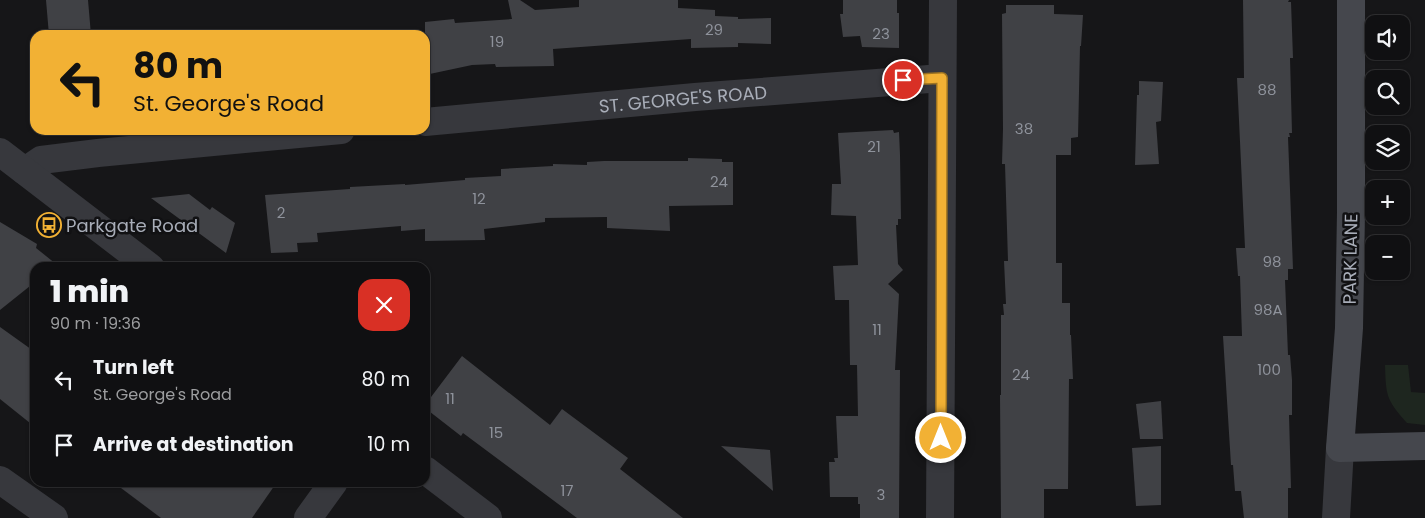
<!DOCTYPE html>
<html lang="en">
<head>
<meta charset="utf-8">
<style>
	body { margin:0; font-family:Poppins,sans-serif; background:#19191b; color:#f1f3f6; height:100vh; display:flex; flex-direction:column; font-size:19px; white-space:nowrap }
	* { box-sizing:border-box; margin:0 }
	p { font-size:16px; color:#9c9d9f }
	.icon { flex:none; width:28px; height:28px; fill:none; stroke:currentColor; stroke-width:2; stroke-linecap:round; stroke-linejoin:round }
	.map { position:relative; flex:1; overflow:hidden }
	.details { position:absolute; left:30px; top:262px; width:400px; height:225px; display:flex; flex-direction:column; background:#101012; border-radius:15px; box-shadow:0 1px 4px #0004,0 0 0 1px #303032 }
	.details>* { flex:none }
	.guide { position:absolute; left:30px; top:30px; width:400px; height:105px; border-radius:15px; box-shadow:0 1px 4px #0004,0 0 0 1px #303032; background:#f2b134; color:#111; overflow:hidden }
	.tools { position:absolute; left:1365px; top:15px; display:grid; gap:10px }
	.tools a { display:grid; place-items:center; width:45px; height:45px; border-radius:10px; background:#101012; box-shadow:0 1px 4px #0004,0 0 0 1px #303032; font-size:25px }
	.pin { position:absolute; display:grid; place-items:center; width:42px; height:42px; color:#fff; margin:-21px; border:2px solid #fff; border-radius:50%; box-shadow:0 1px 5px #0007 }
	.me { position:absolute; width:55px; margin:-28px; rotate:0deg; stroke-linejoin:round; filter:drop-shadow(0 0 4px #0008) }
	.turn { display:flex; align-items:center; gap:18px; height:105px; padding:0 20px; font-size:22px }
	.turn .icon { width:65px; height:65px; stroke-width:2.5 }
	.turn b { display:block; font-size:35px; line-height:42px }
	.round { display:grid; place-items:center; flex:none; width:52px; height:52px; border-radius:15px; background:#19191b }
	.headline { display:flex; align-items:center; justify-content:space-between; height:85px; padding:0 20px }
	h1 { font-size:30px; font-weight:800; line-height:38px }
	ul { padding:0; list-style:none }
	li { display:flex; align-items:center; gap:15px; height:65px; padding:0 20px }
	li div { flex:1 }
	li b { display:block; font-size:19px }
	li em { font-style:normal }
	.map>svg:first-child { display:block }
	.green { fill:#1e261f }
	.building { fill:#404145 }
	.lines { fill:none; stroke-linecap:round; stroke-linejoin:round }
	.minor { stroke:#37383d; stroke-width:28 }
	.tertiary { stroke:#37383d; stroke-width:28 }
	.secondary { stroke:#45474d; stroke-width:28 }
	.route-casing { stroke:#9d7322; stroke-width:12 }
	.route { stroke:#f2b134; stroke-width:9 }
	.labels { text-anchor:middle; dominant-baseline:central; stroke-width:5; stroke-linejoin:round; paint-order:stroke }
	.number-label { font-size:15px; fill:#8e929b }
	.street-label { font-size:18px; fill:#a8adb8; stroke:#111113 }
	.poi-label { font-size:18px; fill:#a8adb8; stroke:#111113; text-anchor:start }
</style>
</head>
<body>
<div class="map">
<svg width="1425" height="518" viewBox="0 0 1425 518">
	<rect width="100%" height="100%" fill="#161618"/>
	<!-- green -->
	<path class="green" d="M 1385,365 L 1408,365 L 1411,392 L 1425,393 L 1425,425 L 1407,423 C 1386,399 1386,396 1385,365 Z"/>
	<!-- building -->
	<g class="building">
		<path d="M 46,0 L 88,0 L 91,35 L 49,35 Z"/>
		<path d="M 508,0 L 520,0 L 535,10 L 579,7 L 579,0 L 678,0 L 678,8 L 715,10 L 715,16 L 738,17 L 738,19 L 771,18 L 771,44 L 738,43 L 738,47 L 691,48 L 691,39 L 553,49 L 554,66 L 496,67 L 495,64 L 472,65 L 425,75 L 425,22 L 454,19 L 455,23 L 512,19 Z"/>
		<path d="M 843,0 L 897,0 L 897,13 L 899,13 L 899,48 L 862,47 L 860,36 L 843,37 L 840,14 L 843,14 Z"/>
		<path d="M 1243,0 L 1289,0 L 1288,2 L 1291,2 L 1293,58 L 1290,58 L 1292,133 L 1289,133 L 1290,137 L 1288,137 L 1293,269 L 1288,269 L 1288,280 L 1285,280 L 1288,355 L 1290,355 L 1292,380 L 1292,415 L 1289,415 L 1291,488 L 1288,488 L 1288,518 L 1244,518 L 1241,491 L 1235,491 L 1233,465 L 1231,465 L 1223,336 L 1242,336 L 1240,276 L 1238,276 L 1236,248 L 1245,248 L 1237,78 L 1244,78 Z"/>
		<path d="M 1006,5 L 1054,5 L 1054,14 L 1083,15 L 1081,46 L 1080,46 L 1078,137 L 1071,138 L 1071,155 L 1056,155 L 1056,263 L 1062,263 L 1062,303 L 1070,303 L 1070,335 L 1071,335 L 1073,379 L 1069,379 L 1068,489 L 1044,489 L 1044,518 L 1001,518 L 1000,395 L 1001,395 L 1001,315 L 1004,315 L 1003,304 L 1006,304 L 1004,261 L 1008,261 L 1005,164 L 1002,164 L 1003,129 L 1002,14 L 1006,13 Z"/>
		<path d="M 1139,81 L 1163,82 L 1161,121 L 1156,122 L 1159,164 L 1135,165 L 1137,95 L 1139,95 Z"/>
		<path d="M 893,130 L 894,133 L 899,132 L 900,155 L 901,219 L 898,219 L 898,225 L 896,225 L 898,264 L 903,270 L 888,284 L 899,294 L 895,370 L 900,370 L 899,518 L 860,518 L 860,504 L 858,504 L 858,497 L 830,497 L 829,462 L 835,462 L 834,458 L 838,458 L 836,416 L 858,416 L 857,365 L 850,365 L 849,300 L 835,300 L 833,266 L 858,265 L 856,216 L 831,215 L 832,184 L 841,184 L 838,133 Z"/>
		<path d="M 688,158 L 722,159 L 722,162 L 733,162 L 733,205 L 669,206 L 670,231 L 607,228 L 607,217 L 545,218 L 545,222 L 484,229 L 485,240 L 425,241 L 425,229 L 401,231 L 401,226 L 317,233 L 318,242 L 297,243 L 298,252 L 271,253 L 265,195 L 350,189 L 350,187 L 405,184 L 405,185 L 465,180 L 465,178 L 501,176 L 501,169 L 553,166 L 553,164 L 587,165 L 587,162 L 604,161 L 688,161 Z"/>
		<path d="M 189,194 L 210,210 L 212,207 L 235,223 L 226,253 L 151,198 Z"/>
		<path d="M 0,222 L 37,244 L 36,248 L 61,268 L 35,268 L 35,282 L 0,310 Z"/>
		<path d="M 0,327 L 35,352 L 35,427 L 0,399 Z"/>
		<path d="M 462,356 L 550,425 L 562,409 L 628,458 L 620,469 L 683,518 L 577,518 L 463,433 L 461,436 L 425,408 L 425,405 Z"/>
		<path d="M 1161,401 L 1163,439 L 1140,439 L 1136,404 Z"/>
		<path d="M 721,446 L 770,450 L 773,491 Z"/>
		<path d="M 1161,446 L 1161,505 L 1136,506 L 1132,448 Z"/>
		<path d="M 113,482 L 277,482 L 252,518 L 161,518 Z"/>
	</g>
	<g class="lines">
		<!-- minor -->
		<g class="minor">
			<path id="s1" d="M 425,122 L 695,97 L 942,78"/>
			<path d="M 25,171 L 41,160 L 98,153 L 341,130"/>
			<path d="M 0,480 L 54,518"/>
			<path d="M 308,518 L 334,482"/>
			<path d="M 940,518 L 943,0"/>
		</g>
		<!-- tertiary -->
		<g class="tertiary">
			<path d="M 0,152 L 151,268"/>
			<path d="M 425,470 L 488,518"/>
			<path d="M 1336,518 L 1340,448"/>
		</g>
		<!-- secondary -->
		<path class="secondary" d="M 1351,0 L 1351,212 L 1349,328 L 1340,448 L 1425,446"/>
	</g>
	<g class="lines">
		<defs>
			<path id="route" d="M 903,80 L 942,78 L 941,438"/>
		</defs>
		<!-- route casing -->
		<use href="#route" class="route-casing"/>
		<!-- route -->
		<use href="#route" class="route"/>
	</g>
	<!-- icons -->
	<defs>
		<symbol id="bus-ring" viewBox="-11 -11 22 22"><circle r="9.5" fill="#111113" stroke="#f2b134" stroke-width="1.5"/><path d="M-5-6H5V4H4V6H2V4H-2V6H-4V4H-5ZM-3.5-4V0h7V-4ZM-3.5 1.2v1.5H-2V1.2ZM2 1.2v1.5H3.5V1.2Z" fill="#f2b134"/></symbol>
	</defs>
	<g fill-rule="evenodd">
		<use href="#bus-ring" x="35" y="211" width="28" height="28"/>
	</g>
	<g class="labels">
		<!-- number labels -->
		<g class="number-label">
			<text x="714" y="29">29</text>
			<text x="881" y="33">23</text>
			<text x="497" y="41">19</text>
			<text x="1267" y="89">88</text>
			<text x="1024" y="128">38</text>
			<text x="874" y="146">21</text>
			<text x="719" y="181">24</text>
			<text x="479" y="198">12</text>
			<text x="281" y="212">2</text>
			<text x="1272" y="261">98</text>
			<text x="1268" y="309">98A</text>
			<text x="877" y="329">11</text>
			<text x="1269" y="369">100</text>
			<text x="1021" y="374">24</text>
			<text x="450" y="398">11</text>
			<text x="496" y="432">15</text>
			<text x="567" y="490">17</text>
			<text x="881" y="494">3</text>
		</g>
		<!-- street labels -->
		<g class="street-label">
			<text stroke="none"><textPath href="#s1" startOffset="259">ST. GEORGE'S ROAD</textPath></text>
			<text transform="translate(1350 259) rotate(-89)">PARK LANE</text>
		</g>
		<!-- poi labels -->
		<g class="poi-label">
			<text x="66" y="225">Parkgate Road</text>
		</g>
	</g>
</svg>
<div class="tools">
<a><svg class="icon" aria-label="sound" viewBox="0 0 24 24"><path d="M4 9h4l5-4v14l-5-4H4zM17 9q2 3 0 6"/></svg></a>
<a><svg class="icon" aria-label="search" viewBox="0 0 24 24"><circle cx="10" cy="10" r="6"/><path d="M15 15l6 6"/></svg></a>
<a><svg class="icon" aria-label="layers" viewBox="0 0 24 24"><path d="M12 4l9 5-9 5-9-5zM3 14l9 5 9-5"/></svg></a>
<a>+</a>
<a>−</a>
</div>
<div class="pin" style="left:903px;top:80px;background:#d93025"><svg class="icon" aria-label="arrive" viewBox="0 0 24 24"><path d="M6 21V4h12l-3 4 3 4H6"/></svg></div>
<svg class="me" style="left:941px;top:438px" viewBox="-20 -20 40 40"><circle r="17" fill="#f2b134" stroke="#fff" stroke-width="3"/><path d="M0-11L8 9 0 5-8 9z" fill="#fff"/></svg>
<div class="guide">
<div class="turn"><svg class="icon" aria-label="left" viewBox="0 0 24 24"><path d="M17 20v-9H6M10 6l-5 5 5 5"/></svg><div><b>80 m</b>St. George's Road</div></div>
</div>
<section class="details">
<div class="headline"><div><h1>1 min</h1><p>90 m · 19:36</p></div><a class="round" style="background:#d93025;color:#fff"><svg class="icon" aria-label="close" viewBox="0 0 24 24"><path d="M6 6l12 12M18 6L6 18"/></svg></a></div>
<ul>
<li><svg class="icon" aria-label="left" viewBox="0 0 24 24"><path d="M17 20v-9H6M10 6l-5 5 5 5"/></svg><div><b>Turn left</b><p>St. George's Road</p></div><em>80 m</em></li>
<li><svg class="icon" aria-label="arrive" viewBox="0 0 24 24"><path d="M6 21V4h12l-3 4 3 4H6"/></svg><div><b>Arrive at destination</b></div><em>10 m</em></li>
</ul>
</section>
</div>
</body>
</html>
